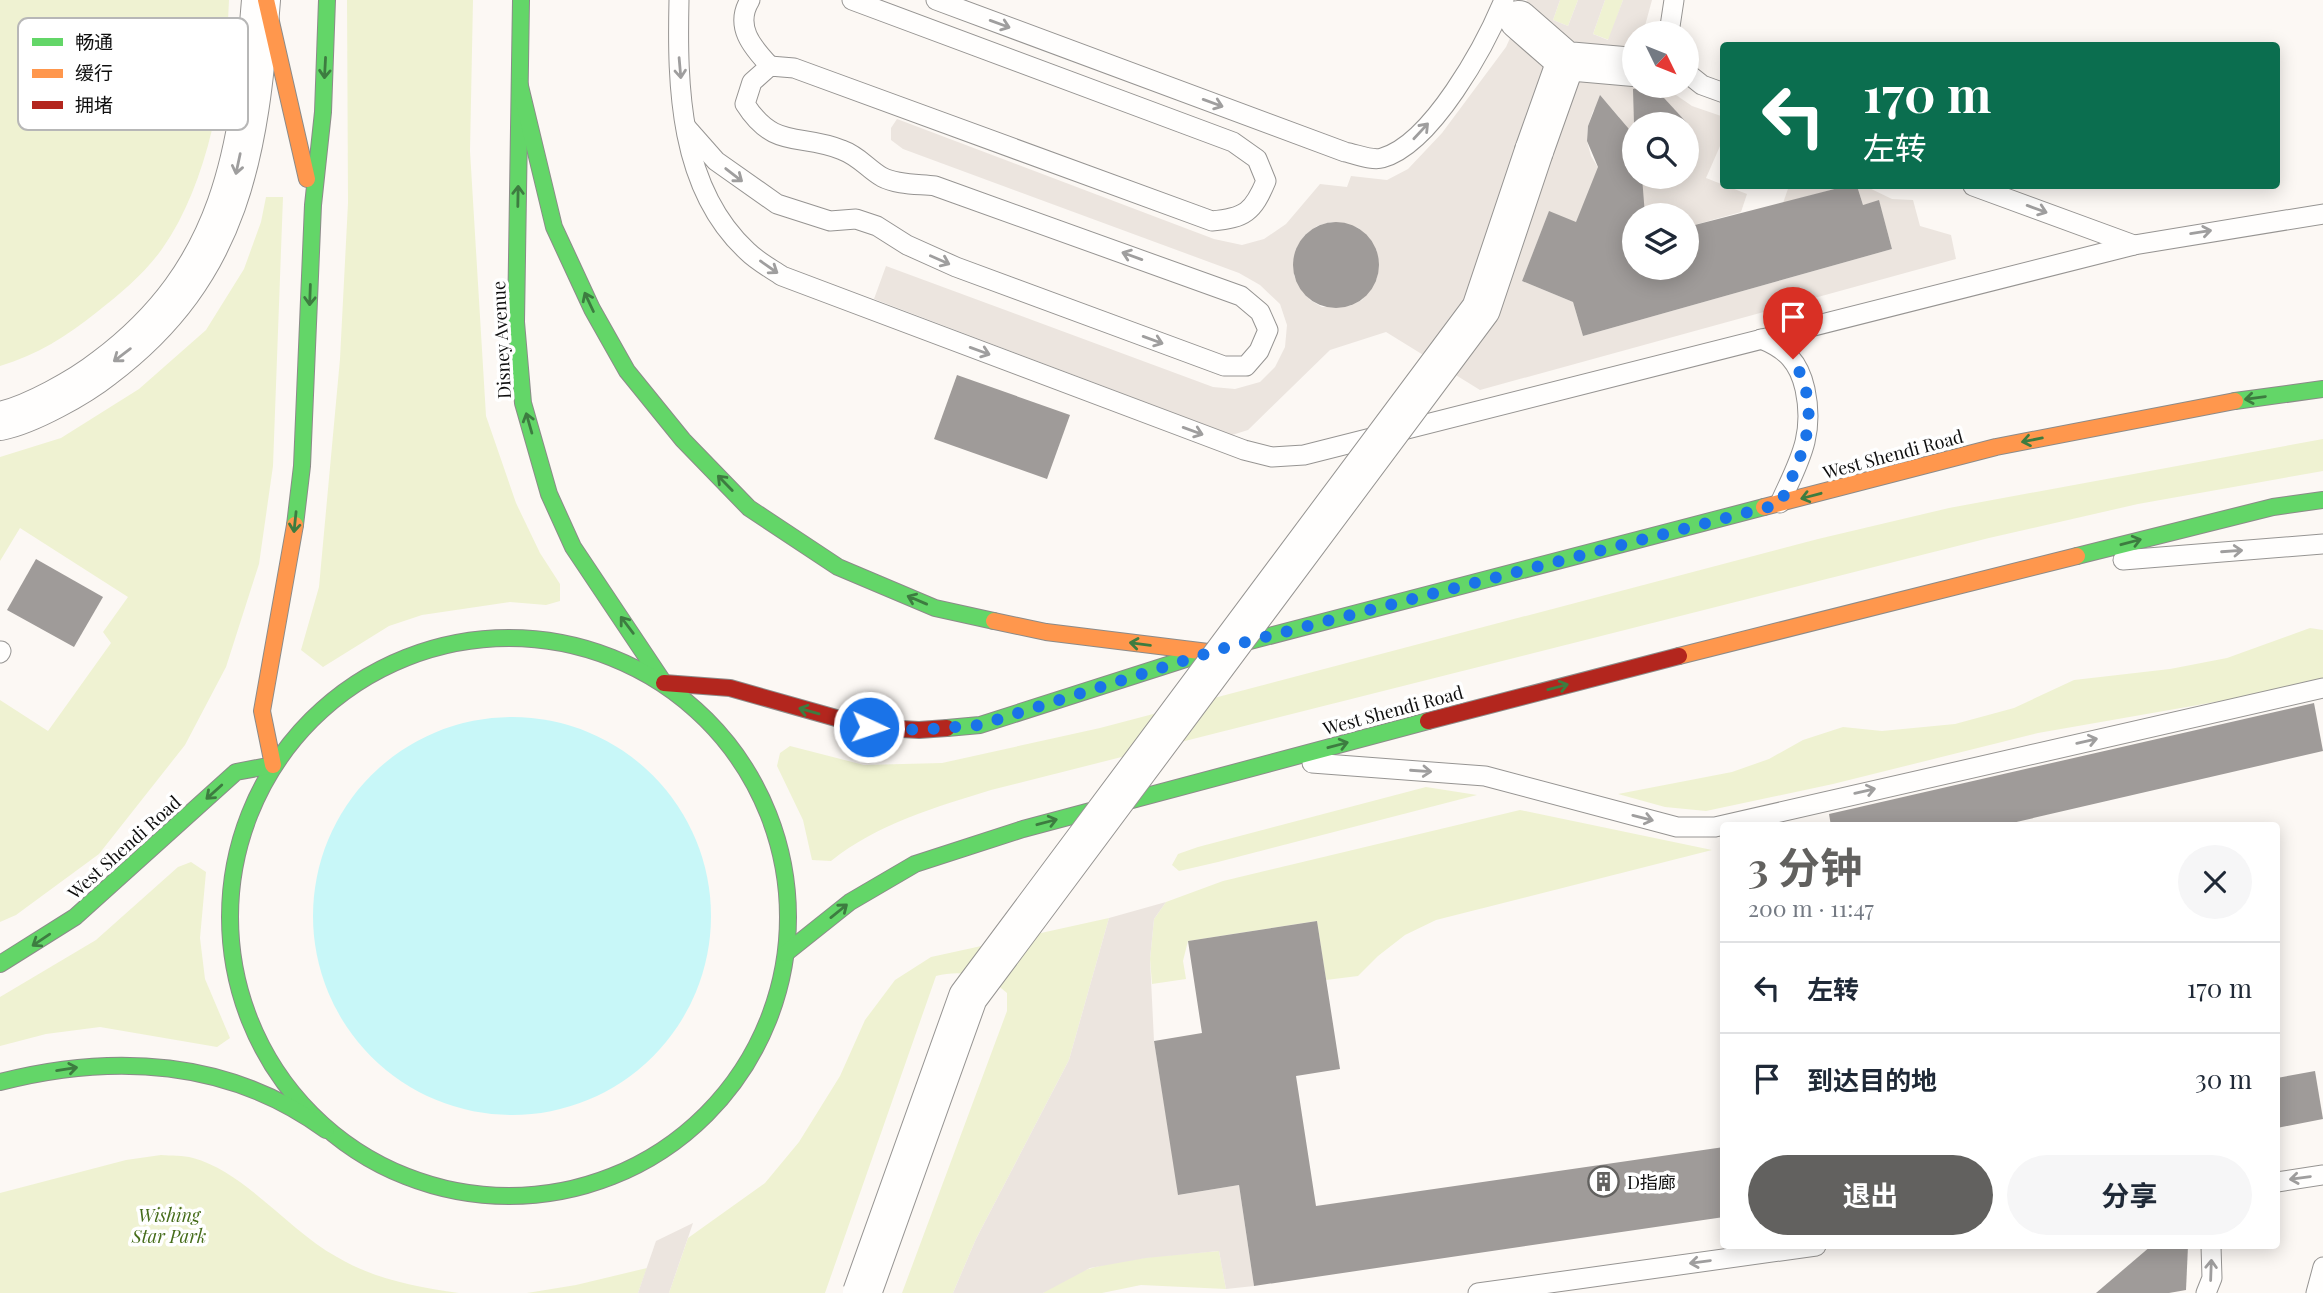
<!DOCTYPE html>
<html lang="zh">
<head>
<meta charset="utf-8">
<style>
	body { margin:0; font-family:"Playfair Display","Noto Sans SC",serif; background:#f6f6f7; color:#1f2937; height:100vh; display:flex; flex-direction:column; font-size:26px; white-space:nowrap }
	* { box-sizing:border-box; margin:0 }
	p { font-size:23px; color:#747a83 }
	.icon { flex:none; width:38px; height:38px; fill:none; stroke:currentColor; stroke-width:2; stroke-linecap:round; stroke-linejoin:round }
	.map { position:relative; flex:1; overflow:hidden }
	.sheet { position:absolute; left:1720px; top:822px; width:560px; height:427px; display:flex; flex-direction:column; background:#fff; border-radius:7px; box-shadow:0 4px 18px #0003 }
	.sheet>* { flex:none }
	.guide { position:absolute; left:1720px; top:42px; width:560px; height:147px; border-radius:7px; box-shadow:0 4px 18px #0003; background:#0b6e4f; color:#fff; overflow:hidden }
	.needle { width:46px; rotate:133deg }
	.buttons { position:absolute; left:1622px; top:21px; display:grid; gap:14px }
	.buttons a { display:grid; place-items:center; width:77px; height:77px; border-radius:50%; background:#fff; box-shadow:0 4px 18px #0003; font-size:35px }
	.pin { position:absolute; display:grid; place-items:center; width:60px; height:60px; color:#fff; margin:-72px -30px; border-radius:50% 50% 50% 0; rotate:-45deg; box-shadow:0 0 7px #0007 }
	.pin .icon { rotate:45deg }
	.me { position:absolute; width:77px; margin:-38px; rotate:93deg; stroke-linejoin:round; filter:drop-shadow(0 0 5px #0008) }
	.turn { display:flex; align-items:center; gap:24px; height:147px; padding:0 28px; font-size:32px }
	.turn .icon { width:91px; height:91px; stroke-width:2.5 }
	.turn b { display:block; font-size:49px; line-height:60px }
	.round { display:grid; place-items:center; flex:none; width:74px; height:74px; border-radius:37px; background:#f6f6f7 }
	.summary { display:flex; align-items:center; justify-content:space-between; height:119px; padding:0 28px }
	h1 { font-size:42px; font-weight:700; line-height:52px; color:#62615f }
	.cta { display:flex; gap:14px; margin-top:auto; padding:14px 28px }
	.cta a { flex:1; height:80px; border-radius:42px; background:#62615f; color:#fff; font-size:28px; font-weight:700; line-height:80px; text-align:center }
	.cta a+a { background:#f6f6f7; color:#1f2937 }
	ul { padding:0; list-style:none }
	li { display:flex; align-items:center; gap:21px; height:91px; padding:0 28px; border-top:2px solid #e0e1e3 }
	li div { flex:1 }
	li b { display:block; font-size:26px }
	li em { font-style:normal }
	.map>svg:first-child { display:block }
	.green { fill:#eff2d2 }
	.plaza { fill:#ece5df; fill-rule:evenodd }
	.water { fill:#c8f7f8 }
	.building { fill:#9f9b99 }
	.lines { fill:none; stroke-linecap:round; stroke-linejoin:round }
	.lane-casing { stroke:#969492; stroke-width:21 }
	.street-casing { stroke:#969492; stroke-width:40 }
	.fast-casing { stroke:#8c8b89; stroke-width:18 }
	.slow-casing { stroke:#8c8b89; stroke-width:18 }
	.jam-casing { stroke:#8c8b89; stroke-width:18 }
	.lane { stroke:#fffefd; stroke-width:19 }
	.street { stroke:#fffefd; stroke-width:38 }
	.fast { stroke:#63d668; stroke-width:16 }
	.slow { stroke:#ff974d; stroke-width:16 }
	.jam { stroke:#b3261e; stroke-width:16 }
	.street-bridge-casing { stroke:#969492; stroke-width:40; stroke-linecap:butt }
	.street-bridge { stroke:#fffefd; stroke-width:38 }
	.oneway { stroke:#9f9e9e }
	.oneway2 { stroke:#3d7c40 }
	.route { stroke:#1a73e8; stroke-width:12; stroke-dasharray:0 21.6 }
	.labels { text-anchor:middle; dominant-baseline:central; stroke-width:7; stroke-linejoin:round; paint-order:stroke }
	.street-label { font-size:18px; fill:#0f0f0f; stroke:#fff }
	.poi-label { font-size:18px; fill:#0f0f0f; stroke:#fff; text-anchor:start }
	.park-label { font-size:18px; font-style:italic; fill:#456c1a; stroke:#fff }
	.key { fill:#fff; stroke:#b7b7b7; stroke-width:2 }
	.key-label { font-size:19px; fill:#0f0f0f }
</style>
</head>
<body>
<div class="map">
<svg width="2323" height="1293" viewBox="0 0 2323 1293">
	<rect width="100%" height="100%" fill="#fcf8f4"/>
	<!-- green -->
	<g class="green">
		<path d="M 0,0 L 229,0 C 226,80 209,183 162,249 C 145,273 120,294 97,312 C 67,336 37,355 0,366 Z"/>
		<path d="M 347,0 L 473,0 L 470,151 L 486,416 L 516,503 L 540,553 L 560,584 L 560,601 L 546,605 L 510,602 L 422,615 L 389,626 L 323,667 L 301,650 L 319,587 L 340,359 L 348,203 Z"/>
		<path d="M 1560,0 L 1578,0 L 1568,26 L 1553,20 Z"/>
		<path d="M 1605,0 L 1623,0 L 1609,40 L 1593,34 Z"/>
		<path d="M 266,197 L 283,197 L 273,466 L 259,564 L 226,667 L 185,745 L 99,854 L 16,915 L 0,922 L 0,700 L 48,731 L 111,643 L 103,632 L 128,597 L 20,528 L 0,561 L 0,457 L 61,438 L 139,389 L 206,330 L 244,269 L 261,222 Z"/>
		<path d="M 2323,439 L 2323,471 L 2138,504 L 1989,538 L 991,790 C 936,807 877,824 831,861 L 812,860 L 803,820 L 777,766 L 780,753 L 790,746 L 864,765 L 942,763 L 1100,728 L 1818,539 L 1949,508 Z"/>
		<path d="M 2310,628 L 2323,630 L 2323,683 L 2038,733 L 1833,784 L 1706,811 L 1665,807 L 1618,794 L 1732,772 L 1769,759 L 1803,740 L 1843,727 L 1882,731 L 1955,724 L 2014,708 L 2074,680 L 2170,669 L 2227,658 Z"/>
		<path d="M 1426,787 L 1477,795 L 1218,862 L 1179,871 L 1172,865 L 1178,854 L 1198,847 Z"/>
		<path d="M 1520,810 L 1712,850 L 1436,920 L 1405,935 L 1378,956 L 1358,976 L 1326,980 L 1317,921 L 1188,941 L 1183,961 L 1186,979 L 1152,984 L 1150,959 L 1154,919 L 1166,902 L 1223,881 Z"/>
		<path d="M 191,862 L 206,872 L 200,938 L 205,979 L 230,1038 L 217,1047 L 100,1027 L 46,1034 L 0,1046 L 0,997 L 96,940 L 178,867 Z"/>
		<path d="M 1109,918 L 1069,1060 L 976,1239 L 953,1293 L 902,1293 L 1007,1011 L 1007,993 C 988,975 962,969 936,976 L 825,1293 L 669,1293 L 688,1238 L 765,1183 L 799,1142 L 840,1076 L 865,1020 L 895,980 L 931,957 Z"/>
		<path d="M 161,1155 C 171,1156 183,1155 193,1158 C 245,1172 288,1230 337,1257 C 374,1279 416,1287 459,1293 L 0,1293 L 0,1193 L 126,1160 Z"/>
		<path d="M 1219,1251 L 1226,1289 L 1141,1285 L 1102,1293 L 1043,1293 C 1082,1257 1168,1256 1219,1251 Z"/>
		<path d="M 647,1268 L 638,1293 L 527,1293 L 576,1285 Z"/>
	</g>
	<!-- plaza -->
	<g class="plaza">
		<path d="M 1527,0 L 1560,0 L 1553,20 L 1568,26 L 1578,0 L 1605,0 L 1593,34 L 1608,40 L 1623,0 L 1652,0 L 1643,33 L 1634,33 L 1634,86 L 1663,86 L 1692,106 L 1724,117 L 1724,137 L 1706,178 L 1747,194 L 1741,212 L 1687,227 L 1687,215 L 1634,215 L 1634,242 L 1629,243 L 1549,212 L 1522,281 L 1573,302 L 1583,336 L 1892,249 L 1879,201 L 1863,205 L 1857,186 L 1865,186 L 1892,199 L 1913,200 L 1920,226 L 1951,235 L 1956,259 L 1480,390 L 1386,332 L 1330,350 L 1248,430 L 1232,435 L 874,299 L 886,266 L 1213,387 L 1235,389 L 1260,382 L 1275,367 L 1285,347 L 1287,325 L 1280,304 L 1260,285 L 1239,273 L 903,149 L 891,140 L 891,128 L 897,119 L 1214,239 L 1242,245 L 1264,239 L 1286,224 L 1320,184 L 1347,187 L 1351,176 L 1387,180 L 1408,169 L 1442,133 L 1506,47 ZM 1634,89 L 1649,91 L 1674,110 L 1681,124 L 1687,124 L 1687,177 L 1642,177 L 1642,184 L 1599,169 L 1591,156 L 1587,141 L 1588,126 L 1593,111 L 1604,100 L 1619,117 L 1614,123 L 1634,160 L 1634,124 L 1655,124 ZM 1331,222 L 1359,228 L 1377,251 L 1377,278 L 1362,300 L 1350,306 L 1322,307 L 1310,300 L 1294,276 L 1297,248 L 1305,235 L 1317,226 Z"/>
		<path d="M 1789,186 L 1846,186 L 1783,203 Z"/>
		<path d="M 1166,902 L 1154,919 L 1150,959 L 1154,1041 L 1179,1195 L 1239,1185 L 1254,1286 L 1226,1289 L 1219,1251 L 1146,1258 L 1090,1268 L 1043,1293 L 953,1293 L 976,1239 L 1069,1060 L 1109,918 Z"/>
		<path d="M 693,1223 L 669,1293 L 638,1293 L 656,1241 Z"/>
	</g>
	<!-- water -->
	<circle class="water" cx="512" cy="916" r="199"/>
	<!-- building -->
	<g class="building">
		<path d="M 1642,87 L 1664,98 L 1688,124 L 1634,124 L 1633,89 Z"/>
		<path d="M 1600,95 L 1634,135 L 1634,177 L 1642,177 L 1645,215 L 1634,215 L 1634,268 L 1687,268 L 1687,227 L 1846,186 L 1857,186 L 1863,205 L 1879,200 L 1892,249 L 1583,336 L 1573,302 L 1522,281 L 1549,211 L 1576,222 L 1598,167 L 1587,141 L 1588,126 Z"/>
		<circle cx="1336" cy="265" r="43"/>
		<path d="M 957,375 L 1070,415 L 1047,479 L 934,439 Z"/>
		<path d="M 36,559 L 103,597 L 74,647 L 7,610 Z"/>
		<path d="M 2314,703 L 2323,751 L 1999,826 L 1831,826 L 1829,814 Z"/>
		<path d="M 1317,921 L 1340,1069 L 1296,1076 L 1316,1206 L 1724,1147 L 1724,1217 L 1254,1286 L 1239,1185 L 1178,1195 L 1154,1041 L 1202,1033 L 1188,941 Z"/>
		<path d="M 2315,1071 L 2323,1119 L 2277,1128 L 2277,1078 Z"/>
		<path d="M 2151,1246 L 2188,1246 L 2186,1290 L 2169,1293 L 2096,1293 Z"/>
	</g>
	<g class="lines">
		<defs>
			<g id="lane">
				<path d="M 679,0 C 677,86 679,188 747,251 C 757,261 770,268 782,276 L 1244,450 L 1272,457 L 1304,455 L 2134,245 L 2323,214"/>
				<path d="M 750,0 C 734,26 752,47 770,66"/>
				<path d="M 936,0 L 1345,152 C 1356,154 1372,161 1382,158 C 1432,144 1485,46 1504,0"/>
				<path d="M 1669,33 L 1674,0"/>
				<path d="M 1687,73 L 1702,85 L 1724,93"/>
				<path d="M 686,127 L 716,161 L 777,204 L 830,221 L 856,219 L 877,226 L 907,245 L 956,267 L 1224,366 L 1246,366 L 1259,351 L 1268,330 L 1260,312 L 1241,296 L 935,186 C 919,184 897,185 882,177 C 868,169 859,156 842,150 C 800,133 774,150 745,104 L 752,82 L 770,66 L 794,68 L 1212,221 C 1245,218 1253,212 1266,181 L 1257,159 L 1233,142 L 852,0"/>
				<path d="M 1973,186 L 2134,245"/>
				<path d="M 1761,339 C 1786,349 1799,362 1805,389 C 1815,436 1799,461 1780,503"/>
				<path d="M 2123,560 L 2323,544"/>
				<path d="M 0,653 L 1,651"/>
				<path d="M 1312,763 L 1485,776 L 1677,827 L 1715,827 L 2323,688"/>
				<path d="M 2277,1182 L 2323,1175"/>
				<path d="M 1478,1293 L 1816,1246"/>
				<path d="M 2206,1293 L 2212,1278 L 2211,1246"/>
				<path d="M 2316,1293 L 2323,1267"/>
			</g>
			<g id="street">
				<path d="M 1519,20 L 1566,61 L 1634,67"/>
				<path d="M 1534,151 L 1566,61"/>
				<path d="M 0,421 C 30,415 80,387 104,368 C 233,271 249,152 261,0"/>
			</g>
			<g id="fast">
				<path d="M 521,0 L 516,322 L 523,403 L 549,494 L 573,547 L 664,683"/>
				<path d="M 520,86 L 554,227 L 592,309 L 627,371 L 683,440 L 749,508 L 838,567 L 935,608 L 994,621"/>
				<path d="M 2235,401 L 2323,389"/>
				<path d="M 295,525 L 302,466 L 313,205 L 323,112 L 327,0"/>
				<path d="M 2077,556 L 2273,507 L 2323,500"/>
				<circle cx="509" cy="917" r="279"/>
				<path d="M 947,728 L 980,725 L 1208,652 L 1764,507"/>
				<path d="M 786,953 L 850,902 L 915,864 L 1023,829 L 1428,721"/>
				<path d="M 0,964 L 75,917 L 236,772 L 273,765"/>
				<path d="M 0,1082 C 113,1053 229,1059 326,1130"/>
			</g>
			<g id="slow">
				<path d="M 266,0 L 307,179"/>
				<path d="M 1764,507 L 1996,447 L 2235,401"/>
				<path d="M 994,621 L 1046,632 L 1208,652"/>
				<path d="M 1679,656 L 2077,556"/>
				<path d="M 273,765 L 262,711 L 295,525"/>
			</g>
			<g id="jam">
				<path d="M 664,683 L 730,688 L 868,727 L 919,730 L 947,728"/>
				<path d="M 1428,721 L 1679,656"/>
			</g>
		</defs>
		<!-- lane casing -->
		<use href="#lane" class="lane-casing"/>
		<!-- street casing -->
		<use href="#street" class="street-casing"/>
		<!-- fast casing -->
		<use href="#fast" class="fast-casing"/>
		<!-- slow casing -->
		<use href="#slow" class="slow-casing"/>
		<!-- jam casing -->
		<use href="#jam" class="jam-casing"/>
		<!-- lane -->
		<use href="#lane" class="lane"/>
		<!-- street -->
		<use href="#street" class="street"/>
		<!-- fast -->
		<use href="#fast" class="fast"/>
		<!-- slow -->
		<use href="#slow" class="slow"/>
		<!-- jam -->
		<use href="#jam" class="jam"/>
		<defs>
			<path id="street-bridge" d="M 862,1293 L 968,997 L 1481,309 L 1534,151"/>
		</defs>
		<!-- street-bridge casing -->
		<use href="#street-bridge" class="street-bridge-casing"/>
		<!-- street-bridge -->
		<use href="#street-bridge" class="street-bridge"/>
	</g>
	<!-- one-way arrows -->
	<defs><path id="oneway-shaft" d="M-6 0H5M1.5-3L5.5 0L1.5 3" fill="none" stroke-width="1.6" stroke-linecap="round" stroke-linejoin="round" transform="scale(1.75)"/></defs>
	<g class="oneway">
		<use href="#oneway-shaft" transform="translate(1000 24) rotate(20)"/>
		<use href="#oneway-shaft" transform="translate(680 68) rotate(85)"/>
		<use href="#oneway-shaft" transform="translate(1213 103) rotate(20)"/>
		<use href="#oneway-shaft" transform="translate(1421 131) rotate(-47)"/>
		<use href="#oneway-shaft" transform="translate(238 164) rotate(102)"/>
		<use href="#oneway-shaft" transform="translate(734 175) rotate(38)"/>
		<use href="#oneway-shaft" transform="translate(2037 209) rotate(20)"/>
		<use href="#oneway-shaft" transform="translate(2201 232) rotate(-9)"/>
		<use href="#oneway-shaft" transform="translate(1132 256) rotate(-160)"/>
		<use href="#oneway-shaft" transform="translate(940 260) rotate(24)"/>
		<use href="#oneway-shaft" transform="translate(769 267) rotate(35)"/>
		<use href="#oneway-shaft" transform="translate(1153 340) rotate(20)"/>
		<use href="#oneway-shaft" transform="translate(980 351) rotate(20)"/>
		<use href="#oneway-shaft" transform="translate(122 355) rotate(143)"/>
		<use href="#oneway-shaft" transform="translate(1193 431) rotate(20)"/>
		<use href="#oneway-shaft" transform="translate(2232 551) rotate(-4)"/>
		<use href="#oneway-shaft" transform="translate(2087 741) rotate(-13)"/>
		<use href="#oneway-shaft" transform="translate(1421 771) rotate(4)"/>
		<use href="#oneway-shaft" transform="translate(1865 791) rotate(-13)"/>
		<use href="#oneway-shaft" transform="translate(1643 818) rotate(14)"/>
		<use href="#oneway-shaft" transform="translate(2300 1178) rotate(172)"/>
		<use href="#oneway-shaft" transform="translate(1700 1262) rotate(172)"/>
		<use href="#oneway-shaft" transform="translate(2211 1270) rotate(-88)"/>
	</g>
	<g class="oneway2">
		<use href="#oneway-shaft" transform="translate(325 68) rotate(93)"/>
		<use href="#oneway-shaft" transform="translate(518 196) rotate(-89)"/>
		<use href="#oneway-shaft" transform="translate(310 295) rotate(92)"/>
		<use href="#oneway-shaft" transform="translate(589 302) rotate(-115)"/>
		<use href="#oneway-shaft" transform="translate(2255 398) rotate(172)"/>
		<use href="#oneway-shaft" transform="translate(529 423) rotate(-106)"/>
		<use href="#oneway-shaft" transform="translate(2032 440) rotate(169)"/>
		<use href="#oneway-shaft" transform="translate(725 483) rotate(-134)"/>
		<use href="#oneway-shaft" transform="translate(1811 496) rotate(165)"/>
		<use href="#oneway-shaft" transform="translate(295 522) rotate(96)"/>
		<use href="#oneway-shaft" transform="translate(2131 542) rotate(-15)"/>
		<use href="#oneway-shaft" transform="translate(917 600) rotate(-157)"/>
		<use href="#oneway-shaft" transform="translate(627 625) rotate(-127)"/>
		<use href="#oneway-shaft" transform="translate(1140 644) rotate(-173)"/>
		<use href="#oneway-shaft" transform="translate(1558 687) rotate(-15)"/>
		<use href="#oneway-shaft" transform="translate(809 711) rotate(-164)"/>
		<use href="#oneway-shaft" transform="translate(1338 745) rotate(-15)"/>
		<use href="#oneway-shaft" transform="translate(214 792) rotate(138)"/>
		<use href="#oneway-shaft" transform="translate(1047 822) rotate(-15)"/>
		<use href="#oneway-shaft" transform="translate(839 911) rotate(-39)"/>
		<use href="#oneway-shaft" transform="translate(41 940) rotate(146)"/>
		<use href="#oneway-shaft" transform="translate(67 1069) rotate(-9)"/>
	</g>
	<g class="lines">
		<!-- route -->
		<path class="route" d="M 869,727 L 919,730 L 980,725 L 1234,645 L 1780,504 C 1803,453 1824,414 1793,359"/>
	</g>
	<!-- icons -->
	<defs>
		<symbol id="building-ring" viewBox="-11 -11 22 22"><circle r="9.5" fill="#fff" stroke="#62615f" stroke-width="1.5"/><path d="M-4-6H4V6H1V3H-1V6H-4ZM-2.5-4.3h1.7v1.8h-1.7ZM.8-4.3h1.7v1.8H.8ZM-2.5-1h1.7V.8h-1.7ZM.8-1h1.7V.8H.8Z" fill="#62615f"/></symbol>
	</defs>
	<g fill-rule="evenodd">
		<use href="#building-ring" x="1586" y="1164" width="35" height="35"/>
	</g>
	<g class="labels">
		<!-- street labels -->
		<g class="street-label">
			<text transform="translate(501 340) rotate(-93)">Disney Avenue</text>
			<text transform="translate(1893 454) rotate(-15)">West Shendi Road</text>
			<text transform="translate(1393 710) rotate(-15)">West Shendi Road</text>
			<text transform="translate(124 847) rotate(-42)">West Shendi Road</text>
		</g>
		<!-- poi labels -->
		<g class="poi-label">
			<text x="1627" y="1182">D指廊</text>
		</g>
		<!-- park labels -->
		<g class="park-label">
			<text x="169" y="1215">Wishing<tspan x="169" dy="21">Star Park</tspan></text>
		</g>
	</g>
	<!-- legend -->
	<rect x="18" y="18" width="230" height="112" rx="10" class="key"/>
	<rect x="32" y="38" width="31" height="8" fill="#63d668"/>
	<rect x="32" y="69" width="31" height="9" fill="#ff974d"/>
	<rect x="32" y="101" width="31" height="8" fill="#b3261e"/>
	<g class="key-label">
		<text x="75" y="49">畅通</text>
		<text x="75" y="80">缓行</text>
		<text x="75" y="112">拥堵</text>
	</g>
</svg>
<div class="buttons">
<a><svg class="needle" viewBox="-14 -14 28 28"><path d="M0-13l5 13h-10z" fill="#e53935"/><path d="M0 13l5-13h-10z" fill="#747a83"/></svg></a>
<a><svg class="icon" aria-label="search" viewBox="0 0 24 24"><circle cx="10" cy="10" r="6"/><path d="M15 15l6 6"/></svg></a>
<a><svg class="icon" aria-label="layers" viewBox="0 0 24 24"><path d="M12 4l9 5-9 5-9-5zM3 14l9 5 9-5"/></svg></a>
</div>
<div class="pin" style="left:1793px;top:359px;background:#d93025"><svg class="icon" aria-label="arrive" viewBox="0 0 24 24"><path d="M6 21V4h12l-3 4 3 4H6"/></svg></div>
<svg class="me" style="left:869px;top:727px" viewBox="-20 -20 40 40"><circle r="17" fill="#1a73e8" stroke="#fff" stroke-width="3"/><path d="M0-11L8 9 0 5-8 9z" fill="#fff"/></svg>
<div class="guide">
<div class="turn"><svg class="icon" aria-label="left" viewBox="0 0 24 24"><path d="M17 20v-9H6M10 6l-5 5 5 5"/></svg><div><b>170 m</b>左转</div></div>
</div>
<section class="sheet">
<div class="summary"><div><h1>3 分钟</h1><p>200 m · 11:47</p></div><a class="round"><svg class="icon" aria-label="close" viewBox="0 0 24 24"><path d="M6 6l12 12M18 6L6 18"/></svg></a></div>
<ul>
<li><svg class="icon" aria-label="left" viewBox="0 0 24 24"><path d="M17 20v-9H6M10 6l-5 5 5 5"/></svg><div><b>左转</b></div><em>170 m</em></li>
<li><svg class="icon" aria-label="arrive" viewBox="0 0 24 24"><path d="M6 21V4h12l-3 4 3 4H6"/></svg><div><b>到达目的地</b></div><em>30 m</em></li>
</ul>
<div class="cta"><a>退出</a><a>分享</a></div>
</section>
</div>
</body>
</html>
